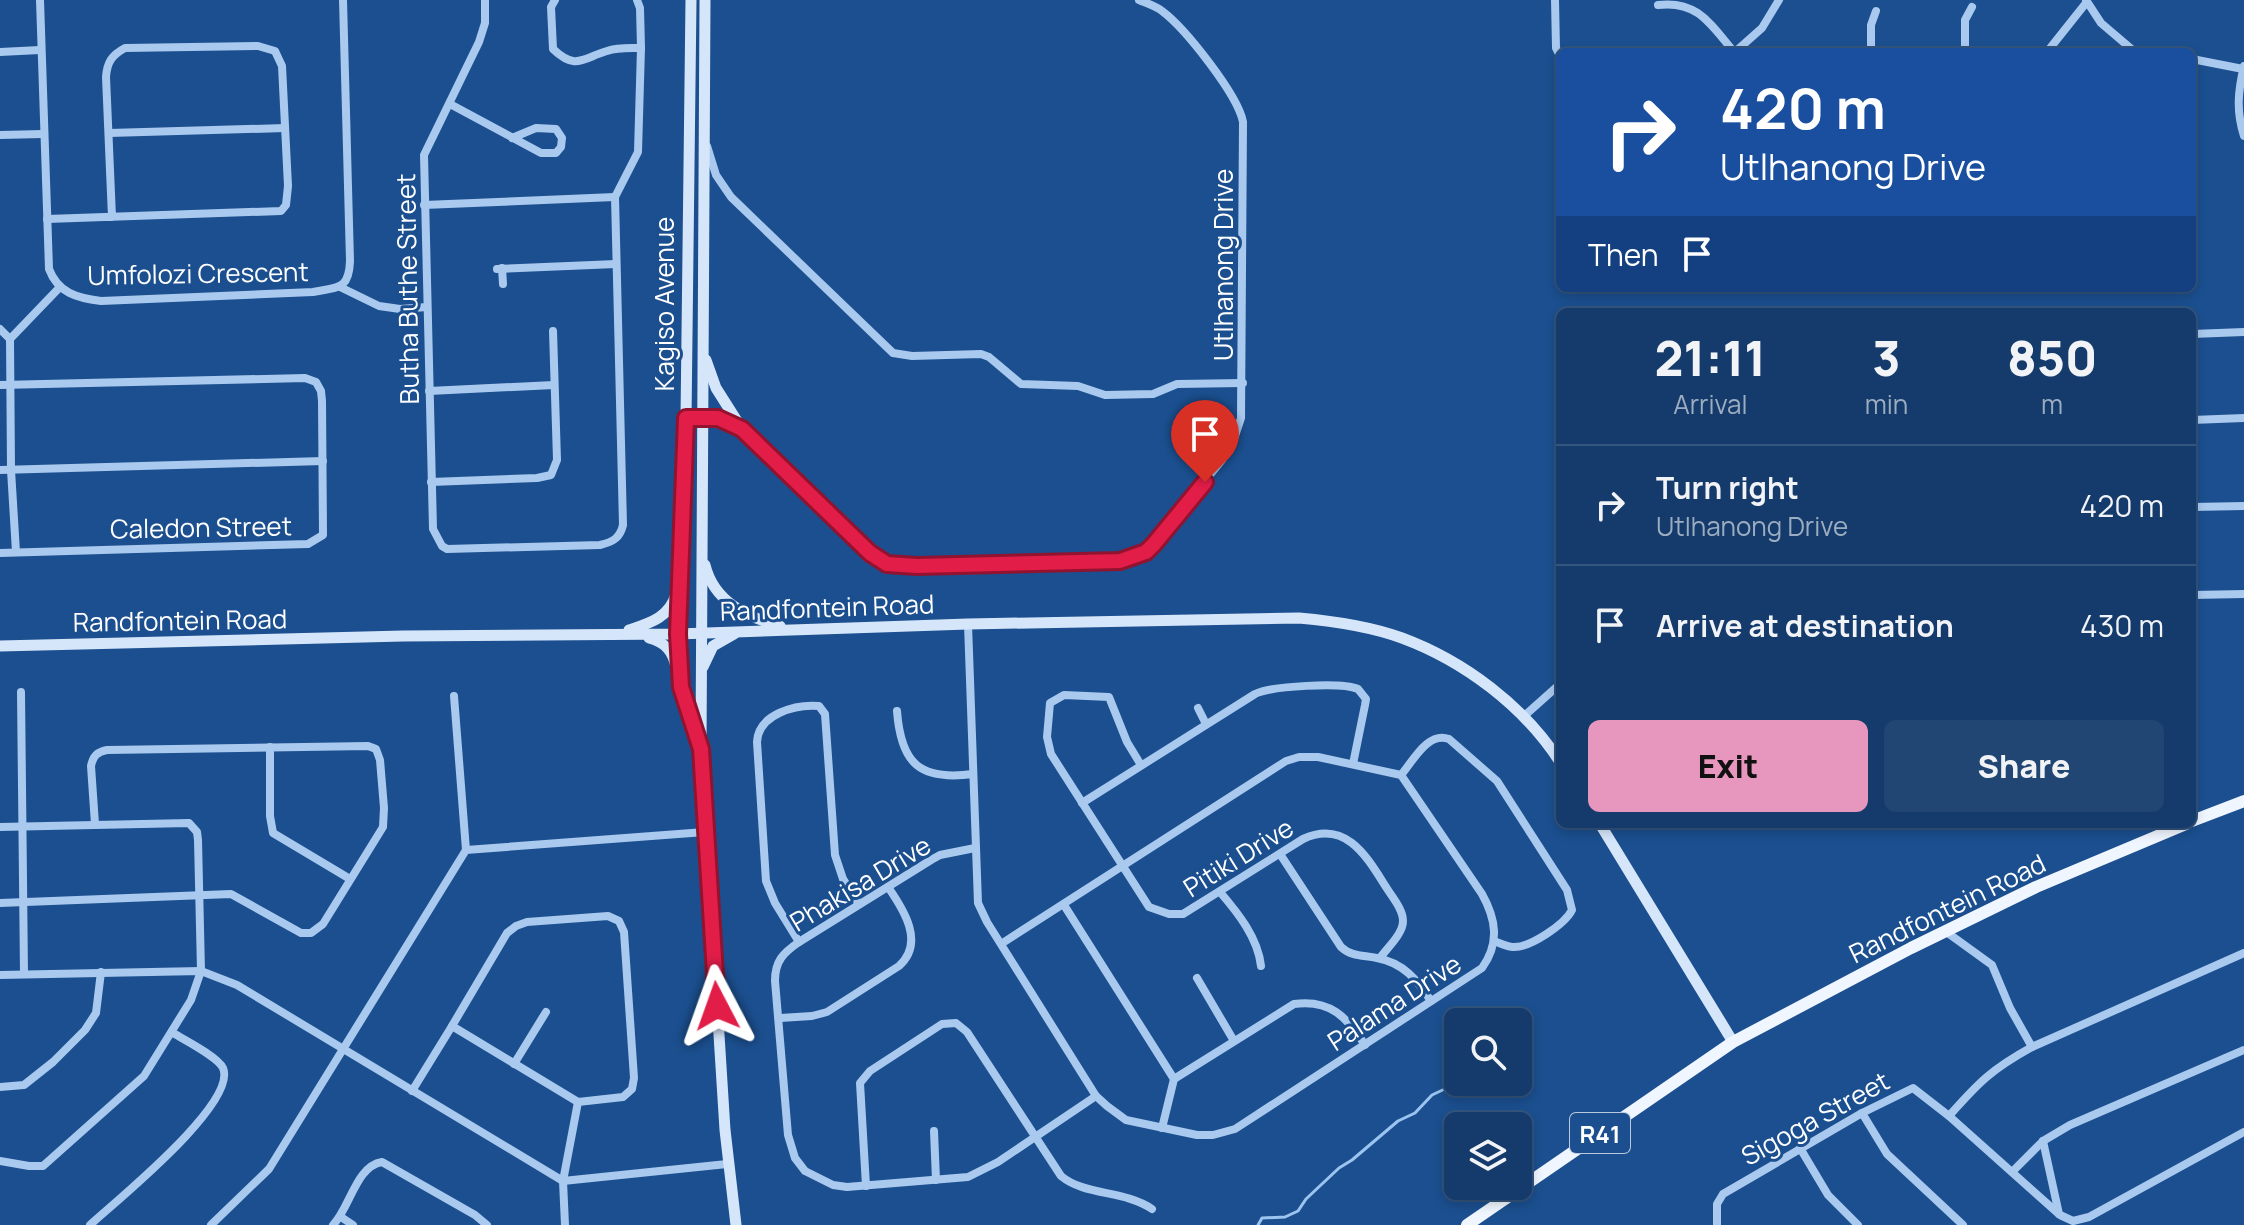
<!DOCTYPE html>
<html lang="en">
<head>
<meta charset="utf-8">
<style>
	body { margin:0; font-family:Manrope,sans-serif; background:#214673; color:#f1f3f6; height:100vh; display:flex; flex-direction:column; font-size:30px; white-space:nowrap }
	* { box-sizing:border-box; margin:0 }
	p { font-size:26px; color:#9dadc1 }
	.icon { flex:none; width:44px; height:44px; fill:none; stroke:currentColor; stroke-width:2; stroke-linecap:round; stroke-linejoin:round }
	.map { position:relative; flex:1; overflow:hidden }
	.panel { position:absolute; left:1556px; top:308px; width:640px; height:520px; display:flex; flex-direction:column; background:#143b6b; border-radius:12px; box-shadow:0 4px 12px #0003,0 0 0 2px #33557e }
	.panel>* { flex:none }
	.top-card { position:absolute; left:1556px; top:48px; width:640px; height:244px; border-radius:12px; box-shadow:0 4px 12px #0003,0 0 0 2px #33557e; background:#1a4fa0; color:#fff; overflow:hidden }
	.buttons { position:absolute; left:1444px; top:1008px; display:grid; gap:16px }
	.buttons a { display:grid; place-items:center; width:88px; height:88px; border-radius:12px; background:#143b6b; box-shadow:0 4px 12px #0003,0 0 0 2px #33557e; font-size:40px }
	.pin { position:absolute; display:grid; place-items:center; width:68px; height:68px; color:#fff; margin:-82px -34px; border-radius:50% 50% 50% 0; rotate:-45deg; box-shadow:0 0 8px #0007 }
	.pin .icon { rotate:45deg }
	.me { position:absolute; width:88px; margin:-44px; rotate:356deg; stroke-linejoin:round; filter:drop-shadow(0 0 6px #0008) }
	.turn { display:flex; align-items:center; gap:28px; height:168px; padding:0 32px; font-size:36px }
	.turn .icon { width:104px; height:104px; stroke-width:2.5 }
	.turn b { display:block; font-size:56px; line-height:68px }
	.then { display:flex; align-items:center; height:76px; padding:0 32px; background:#0003; gap:16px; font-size:30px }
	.eta { display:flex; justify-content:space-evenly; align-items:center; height:136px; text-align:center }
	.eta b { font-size:48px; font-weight:800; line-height:56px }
	.action { display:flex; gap:16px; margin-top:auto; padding:16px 32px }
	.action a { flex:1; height:92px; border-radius:12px; background:#e797bd; color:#111; font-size:32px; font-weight:800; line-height:92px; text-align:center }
	.action a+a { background:#214673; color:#f1f3f6 }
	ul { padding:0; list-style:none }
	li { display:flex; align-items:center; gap:24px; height:120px; padding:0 32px; border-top:2px solid #33557e }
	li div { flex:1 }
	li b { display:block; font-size:30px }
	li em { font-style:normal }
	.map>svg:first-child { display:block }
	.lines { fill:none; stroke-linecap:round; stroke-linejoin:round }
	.stream { stroke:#9cc4f0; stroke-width:3 }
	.street { stroke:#a9c9ee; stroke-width:8 }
	.secondary { stroke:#d6e6fa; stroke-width:11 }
	.primary { stroke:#f0f6ff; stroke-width:12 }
	.route-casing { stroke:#92132f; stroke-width:20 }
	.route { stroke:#e11d48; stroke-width:14 }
	.labels { text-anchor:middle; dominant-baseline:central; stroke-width:6; stroke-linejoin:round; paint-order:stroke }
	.shield { fill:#1b4f8f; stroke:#bbcadd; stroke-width:2 }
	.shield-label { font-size:24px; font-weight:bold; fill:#fff }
	.street-label { font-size:26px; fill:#fff; stroke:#1b4f8f }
</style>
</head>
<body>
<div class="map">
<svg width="2244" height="1225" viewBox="0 0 2244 1225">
	<rect width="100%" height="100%" fill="#1b4f8f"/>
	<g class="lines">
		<!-- stream -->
		<path class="stream" d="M 1258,1225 L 1262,1218 L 1285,1217 L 1298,1211 L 1306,1199 L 1339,1168 L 1352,1160 L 1398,1121 L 1415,1113 L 1432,1095 L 1451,1086"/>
		<!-- street -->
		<g class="street">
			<path d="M 40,0 L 49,269 C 58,293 77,298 101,301 L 313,292 C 338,287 349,290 350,261 L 343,0"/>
			<path d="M 485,0 L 485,23 L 479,42 L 424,155 L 433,529 L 442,546 L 447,549 L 600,545 C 613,542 620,538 623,525 L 615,197"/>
			<path d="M 555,0 L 551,7 L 553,49 C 576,71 583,58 607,51 C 618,47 630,48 641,48 L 640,8 L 637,0"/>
			<path d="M 1555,0 L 1556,48 L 1560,56"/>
			<path d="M 2086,0 L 2101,23 L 2135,52"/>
			<path d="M 1658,5 C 1698,0 1711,25 1734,52"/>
			<path d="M 0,52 L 40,50"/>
			<path d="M 1735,52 L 1762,28 L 1779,0"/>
			<path d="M 1871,52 L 1871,25 L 1876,11"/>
			<path d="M 1965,52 L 1965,20 L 1972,7"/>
			<path d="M 2047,52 L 2086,3"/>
			<path d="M 2192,59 L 2243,69"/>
			<path d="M 2244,66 C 2238,91 2236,111 2244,136"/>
			<path d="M 450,104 L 541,153 L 556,153 L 561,147 L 562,138 L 556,129 L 536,128 L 512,138"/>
			<path d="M 109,133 L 285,128"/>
			<path d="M 0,135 L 43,134"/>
			<path d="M 707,146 L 716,175 L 731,197 L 893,353 L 912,356 L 981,354 L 989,357 L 1021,384 L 1078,386 L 1105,395 L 1153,394 L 1177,384 L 1243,383"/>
			<path d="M 615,197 L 638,152 L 641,48"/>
			<path d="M 424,205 L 615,197"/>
			<path d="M 47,219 L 281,211 L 286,205 L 288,186 L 282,66 L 275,51 L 258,46 L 125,48 C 112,55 107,62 106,77 L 112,217"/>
			<path d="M 502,268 L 503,284"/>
			<path d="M 497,269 L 616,264"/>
			<path d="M 340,287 L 379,306 L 400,309 L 427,307"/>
			<path d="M 0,329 L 10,339"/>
			<path d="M 2192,334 L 2244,332"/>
			<path d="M 0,385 L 305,378 L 316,382 L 321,391 L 322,401 L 323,535 L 308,544 L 0,553"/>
			<path d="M 429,391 L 554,385"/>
			<path d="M 686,418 L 718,418 L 742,429 L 870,553 L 887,564 L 917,566 L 1120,561 L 1146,552 L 1154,544 L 1222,460 L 1234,439 L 1241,418 L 1243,122 C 1238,95 1185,28 1162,11 C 1156,6 1146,3 1139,0"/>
			<path d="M 2192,420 L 2244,418"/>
			<path d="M 0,470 L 323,461"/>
			<path d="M 431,482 L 537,478 L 551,475 L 557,460 L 553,331"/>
			<path d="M 2192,507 L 2244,506"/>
			<path d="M 16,552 L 11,470 L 10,339 L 60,287"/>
			<path d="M 2192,595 L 2244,594"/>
			<path d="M 968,624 L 978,903 L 987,922 L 1096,1096 L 1107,1106 L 1126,1120 L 1197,1135 L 1213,1135 L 1235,1129 L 1482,968 C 1500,943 1496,919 1482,894 L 1401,775 L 1318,757 L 1299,757 L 1286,761 L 1001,944"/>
			<path d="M 21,692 L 24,974"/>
			<path d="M 454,696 L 466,850"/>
			<path d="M 1198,708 L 1206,724"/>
			<path d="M 897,711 C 901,764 920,781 973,774"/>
			<path d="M 1523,717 L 1560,684"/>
			<path d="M 270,747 L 270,816 L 273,833 L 350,879"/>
			<path d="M 1141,765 L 1127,742 L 1109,697 L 1064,695 L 1050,703 L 1047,737 L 1051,754 L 1149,907 L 1169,914 L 1183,914 L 1303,839 C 1346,819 1367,857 1386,887 C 1392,897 1403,909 1403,921 C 1403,934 1387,948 1380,958"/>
			<path d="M 1401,775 C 1413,761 1428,731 1449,739 L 1497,781 L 1567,890 L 1572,910 C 1565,924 1530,948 1513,947 C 1507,947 1500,943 1494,941"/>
			<path d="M 1082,803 L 1255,694 C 1272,686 1341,682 1358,689 L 1366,699 L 1365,705 L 1353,764"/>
			<path d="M 0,827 L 189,823 L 197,832 L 198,840 L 201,971 L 191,1000 L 144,1076 L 43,1166 L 29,1166 L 0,1161"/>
			<path d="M 975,848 L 940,855 L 931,860 L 799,942 C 783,953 775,961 775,981 L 788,1135 L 795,1158 L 805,1171 L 833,1185 L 847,1187 L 968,1177 L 998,1162 L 1096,1096"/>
			<path d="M 1280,854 L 1341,947 C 1352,957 1363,955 1377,958 C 1404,963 1417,980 1431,1001"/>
			<path d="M 1220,892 C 1238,913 1258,938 1261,966"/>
			<path d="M 0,903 L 231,894 L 301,933 L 311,933 L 323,924 L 383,827 L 384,808 L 380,760 L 376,749 L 368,746 L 107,750 C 97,752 93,756 91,766 L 95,824"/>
			<path d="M 1064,905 L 1174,1079 L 1162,1128"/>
			<path d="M 608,916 L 619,921 L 624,932 L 634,1078 L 632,1089 L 623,1097 L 578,1102 L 452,1026 L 507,933 L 516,926 L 527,922 Z"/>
			<path d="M 1945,931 L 1992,965 L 2010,1008 L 2032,1047"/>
			<path d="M 799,942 L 775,903 L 766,881 L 757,742 C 758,714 796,704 819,706 L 825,714 L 835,855 L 843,879 L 859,904"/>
			<path d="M 0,975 L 201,971 L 237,985 L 563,1181 L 727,1164"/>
			<path d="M 1197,978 L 1234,1041"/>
			<path d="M 780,1018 L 812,1016 L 827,1012 L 899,966 C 925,943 904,910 888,887"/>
			<path d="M 514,1064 L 546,1012"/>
			<path d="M 1174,1079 L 1294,1004 C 1330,999 1347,1017 1365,1045"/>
			<path d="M 0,1087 L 24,1085 L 53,1062 L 85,1030 L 96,1013 L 101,972"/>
			<path d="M 412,1091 L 452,1026"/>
			<path d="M 1862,1113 L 1887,1154 L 1963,1225"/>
			<path d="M 1949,1116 C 1979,1082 1992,1069 2032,1047 L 2244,953"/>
			<path d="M 934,1131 L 936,1180"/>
			<path d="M 2043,1141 L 2059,1214"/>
			<path d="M 1800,1148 L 1828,1195 L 1858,1225"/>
			<path d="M 2012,1172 L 2043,1141 L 2070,1125 L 2244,1050"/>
			<path d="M 866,1186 L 860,1083 L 870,1071 L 942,1024 L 956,1023 L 967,1032 L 1061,1176 C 1085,1196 1124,1190 1152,1209"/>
			<path d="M 341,1217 L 353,1225"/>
			<path d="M 90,1225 C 116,1201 238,1103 223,1068 C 218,1057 185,1040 173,1033"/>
			<path d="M 211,1225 L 269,1169 L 466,850 L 705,832"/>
			<path d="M 333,1225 C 350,1208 356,1166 382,1162 L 475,1215 L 487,1225"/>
			<path d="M 565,1225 L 563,1181 L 578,1102"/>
			<path d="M 1717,1225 L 1717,1204 L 1723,1194 L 1862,1113 L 1913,1088 L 1949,1116 L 2060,1215 L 2073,1221 L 2089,1217 L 2244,1132"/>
		</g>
		<!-- secondary -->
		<g class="secondary">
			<path d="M 691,0 L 686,418 L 678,634 L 681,687 L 700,745"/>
			<path d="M 705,0 L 701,749 L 725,1130 L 736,1225"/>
			<path d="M 706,360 L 716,388 L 742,429"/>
			<path d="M 705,565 C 714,602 747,617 780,626"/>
			<path d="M 629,630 C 650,623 670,617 676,594"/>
			<path d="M 649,638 C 665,642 673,651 676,667"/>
			<path d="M 0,646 L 403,636 L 678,634 L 968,624 L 1299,618 C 1333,621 1369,626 1402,638 C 1464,661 1524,706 1560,762"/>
			<path d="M 703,667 L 713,646 L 734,634"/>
			<path d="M 1600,824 L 1733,1042"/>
		</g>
		<!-- primary -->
		<g class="primary">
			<path d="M 2192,821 L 2244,801"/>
			<path d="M 1467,1225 L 1733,1042 L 1911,948 L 2036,887 L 2186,824"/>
		</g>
	</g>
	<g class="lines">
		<defs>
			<path id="route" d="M 717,1006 L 701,749 L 681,687 L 678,634 L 686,418 L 718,418 L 742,429 L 870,553 L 887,564 L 917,566 L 1120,561 L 1146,552 L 1154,544 L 1205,482"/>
		</defs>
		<!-- route casing -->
		<use href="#route" class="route-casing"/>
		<!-- route -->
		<use href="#route" class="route"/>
	</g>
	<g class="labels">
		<!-- shield labels -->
		<rect class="shield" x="1570" y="1113" width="60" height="40" rx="6"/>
		<g class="shield-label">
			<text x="1600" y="1133">R41</text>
		</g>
		<!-- street labels -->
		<g class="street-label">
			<text transform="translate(1223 265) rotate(-90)">Utlhanong Drive</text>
			<text transform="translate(198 273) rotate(-1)">Umfolozi Crescent</text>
			<text transform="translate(407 289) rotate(-91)">Butha Buthe Street</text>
			<text transform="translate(664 304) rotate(-90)">Kagiso Avenue</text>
			<text transform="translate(201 527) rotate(-1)">Caledon Street</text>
			<text transform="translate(827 607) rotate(-2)">Randfontein Road</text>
			<text transform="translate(180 620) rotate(-1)">Randfontein Road</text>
			<text transform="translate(1238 857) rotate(-32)">Pitiki Drive</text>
			<text transform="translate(860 883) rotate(-31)">Phakisa Drive</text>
			<text transform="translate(1947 908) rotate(-26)">Randfontein Road</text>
			<text transform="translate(1394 1002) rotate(-33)">Palama Drive</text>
			<text transform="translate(1815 1118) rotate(-29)">Sigoga Street</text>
		</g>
	</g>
</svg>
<div class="buttons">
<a><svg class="icon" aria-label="search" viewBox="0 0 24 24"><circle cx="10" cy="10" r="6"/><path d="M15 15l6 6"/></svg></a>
<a><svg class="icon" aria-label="layers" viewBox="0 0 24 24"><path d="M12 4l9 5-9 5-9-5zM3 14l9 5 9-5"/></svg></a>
</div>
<div class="pin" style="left:1205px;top:482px;background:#d93025"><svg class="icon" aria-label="arrive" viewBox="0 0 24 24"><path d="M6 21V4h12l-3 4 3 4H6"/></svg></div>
<svg class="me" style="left:717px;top:1006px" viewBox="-20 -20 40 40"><path d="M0-17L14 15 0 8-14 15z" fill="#e11d48" stroke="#fff" stroke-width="4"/></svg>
<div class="top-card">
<div class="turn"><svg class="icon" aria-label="right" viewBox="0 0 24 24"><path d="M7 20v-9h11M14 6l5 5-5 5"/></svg><div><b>420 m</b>Utlhanong Drive</div></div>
<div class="then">Then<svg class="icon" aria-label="arrive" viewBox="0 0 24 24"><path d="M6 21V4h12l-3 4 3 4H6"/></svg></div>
</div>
<section class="panel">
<div class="eta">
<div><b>21:11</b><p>Arrival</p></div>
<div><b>3</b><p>min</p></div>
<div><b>850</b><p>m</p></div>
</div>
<ul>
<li><svg class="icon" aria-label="right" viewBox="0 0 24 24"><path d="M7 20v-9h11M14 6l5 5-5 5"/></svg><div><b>Turn right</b><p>Utlhanong Drive</p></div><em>420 m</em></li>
<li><svg class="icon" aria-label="arrive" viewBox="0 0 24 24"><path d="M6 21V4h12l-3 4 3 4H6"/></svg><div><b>Arrive at destination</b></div><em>430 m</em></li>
</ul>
<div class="action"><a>Exit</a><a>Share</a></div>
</section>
</div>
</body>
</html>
